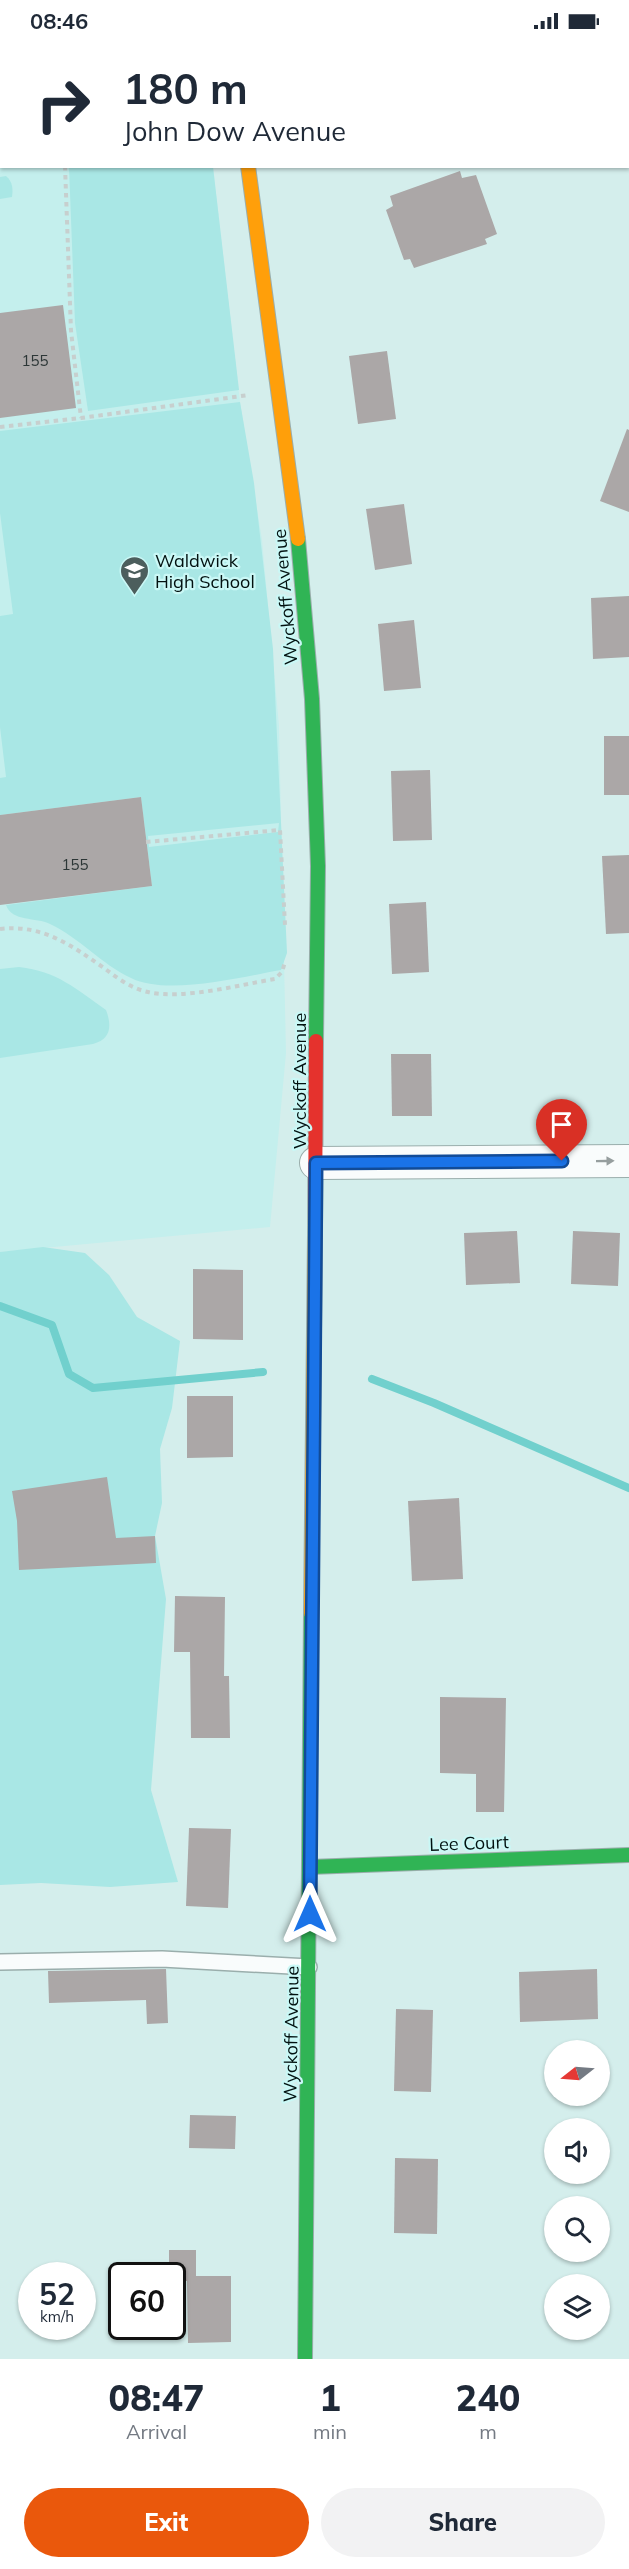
<!DOCTYPE html>
<html lang="en">
<head>
<meta charset="utf-8">
<style>
	body { margin:0; font-family:Mulish,sans-serif; background:#f2f2f3; color:#1f2937; height:100vh; display:flex; flex-direction:column; font-size:22px; white-space:nowrap }
	* { box-sizing:border-box; margin:0 }
	p { font-size:20px; color:#747a83 }
	.icon { flex:none; width:33px; height:33px; fill:none; stroke:currentColor; stroke-width:2; stroke-linecap:round; stroke-linejoin:round }
	.map { position:relative; height:2317px; overflow:hidden }
	.sheet { display:flex; flex-direction:column; background:#fff; flex:1 }
	.sheet>* { flex:none }
	.hud { position:absolute; left:0px; top:0px; width:630px; height:126px; box-shadow:0 2px 4px #0004; background:#fff; color:#1f2937; overflow:hidden }
	.needle { width:39px; rotate:253deg }
	.tools { position:absolute; left:544px; top:1998px; display:grid; gap:12px }
	.tools a { display:grid; place-items:center; width:66px; height:66px; border-radius:50%; background:#fff; box-shadow:0 2px 4px #0004; font-size:30px }
	.speed { position:absolute; left:18px; top:2220px; display:flex; gap:12px; font-size:30px; font-weight:700; text-align:center }
	.speed>* { display:grid; place-content:center; width:78px; height:78px; border-radius:50%; background:#fff; box-shadow:0 2px 4px #0004; line-height:1 }
	.speed small { font-size:15px; font-weight:400 }
	.speed .limit { border:3px solid #111; border-radius:9px; background:#fff; color:#111 }
	.pin { position:absolute; display:grid; place-items:center; width:51px; height:51px; color:#fff; margin:-62px -26px; border-radius:50% 50% 50% 0; rotate:-45deg; box-shadow:0 0 6px #0007 }
	.pin .icon { rotate:45deg }
	.me { position:absolute; width:66px; margin:-33px; rotate:0deg; stroke-linejoin:round; filter:drop-shadow(0 0 4px #0008) }
	.turn { display:flex; align-items:center; gap:21px; height:126px; padding:0 24px; font-size:27px }
	.turn .icon { width:78px; height:78px; stroke-width:2.5 }
	.turn b { display:block; font-size:42px; line-height:51px }
	.eta { display:flex; justify-content:space-evenly; align-items:center; height:102px; text-align:center }
	.eta b { font-size:36px; font-weight:800; line-height:42px }
	.cta { display:flex; gap:12px; margin-top:auto; padding:12px 24px }
	.cta a { flex:1; height:69px; border-radius:36px; background:#ea580c; color:#fff; font-size:24px; font-weight:800; line-height:69px; text-align:center }
	.cta a+a { background:#f2f2f3; color:#1f2937 }
	.status { display:flex; justify-content:space-between; align-items:center; height:42px; padding:0 30px; background:#fff; direction:ltr }
	.status svg { height:16px; fill:currentColor }
	.map>svg:first-child { display:block }
	.built { fill:#c4efed }
	.green { fill:#a9e7e5; fill-rule:evenodd }
	.lines { fill:none; stroke-linecap:round; stroke-linejoin:round }
	.stream { stroke:#71d0cd; stroke-width:8 }
	.building { fill:#aba7a7 }
	.lane-casing { stroke:#9aaeac; stroke-width:18 }
	.street-casing { stroke:#9aaeac; stroke-width:34 }
	.fast-casing { stroke:#9aaeac; stroke-width:16 }
	.slow-casing { stroke:#9aaeac; stroke-width:16 }
	.jam-casing { stroke:#9aaeac; stroke-width:16 }
	.path { stroke:#c7cfce; stroke-width:4; stroke-dasharray:4.5 4.5; stroke-linecap:butt }
	.lane { stroke:#f9fcfc; stroke-width:15 }
	.street { stroke:#f9fcfc; stroke-width:32 }
	.fast { stroke:#30b455; stroke-width:14 }
	.slow { stroke:#ff9f0a; stroke-width:14 }
	.jam { stroke:#e5322d; stroke-width:14 }
	.oneway { fill:#969e9e }
	.route-casing { stroke:#114b97; stroke-width:15 }
	.route { stroke:#1a73e8; stroke-width:10 }
	.labels { text-anchor:middle; dominant-baseline:central; stroke-width:4.5; stroke-linejoin:round; paint-order:stroke }
	.number-label { font-size:15px; fill:#2c3636 }
	.poi-label { font-size:18px; fill:#021110; stroke:#caf8f6; text-anchor:start }
	.street-label { font-size:18px; fill:#021110; stroke:#caf8f6 }
</style>
</head>
<body>
<div class="status"><b>08:46</b><svg viewBox="0 0 49 12"><path d="M0 12V9h3v3zM5 12V6h3v6zM10 12V3h3v9zM15 12V0h3v12zM26 1h20v11H26zM47 4h2v5h-2z"/></svg></div>
<div class="map">
<svg width="629" height="2317" viewBox="0 0 629 2317">
	<rect width="100%" height="100%" fill="#d4eeec"/>
	<!-- built -->
	<path class="built" d="M 0,0 L 186,0 L 2,2 L 2,124 L 213,125 L 240,360 L 262,498 L 279,684 L 286,1011 L 270,1185 L 0,1210 Z"/>
	<!-- green -->
	<g class="green">
		<path d="M 69,125 L 213,125 L 239,348 L 88,369 L 75,281 Z"/>
		<path d="M 6,134 C 13,140 13,147 12,155 L 0,157 L 0,135 Z"/>
		<path d="M 240,360 L 254,441 L 273,607 L 287,911 L 281,928 C 241,935 167,954 131,936 C 101,922 80,896 50,882 C 36,875 12,880 6,863 L 152,844 L 141,755 L 0,773 L 0,736 L 6,735 L 0,685 L 0,574 L 13,572 L 0,471 L 0,389 ZM 279,781 L 278,790 L 149,805 L 148,794 Z"/>
		<path d="M 19,925 C 57,929 76,947 106,968 C 112,984 111,997 93,1002 L 0,1016 L 0,927 Z"/>
		<path d="M 43,1205 L 85,1211 L 109,1233 L 137,1275 L 180,1299 L 172,1366 L 160,1407 L 162,1461 L 155,1494 L 166,1557 L 151,1748 L 178,1840 L 110,1845 L 41,1841 L 0,1843 L 0,1210 Z"/>
	</g>
	<g class="lines">
		<!-- stream -->
		<g class="stream">
			<path d="M 0,1264 L 52,1283 L 69,1332 L 93,1346 L 263,1330"/>
			<path d="M 372,1337 L 434,1361 L 629,1446"/>
		</g>
	</g>
	<!-- building -->
	<g class="building">
		<path d="M 460,129 L 462,136 L 476,133 L 497,192 L 485,197 L 487,202 L 414,226 L 410,217 L 404,218 L 386,168 L 393,164 L 390,154 Z"/>
		<path d="M 63,263 L 76,366 L 0,376 L 0,271 Z"/>
		<path d="M 387,309 L 396,377 L 358,382 L 349,314 Z"/>
		<path d="M 627,387 L 629,388 L 629,470 L 600,459 Z"/>
		<path d="M 404,462 L 412,522 L 375,528 L 366,467 Z"/>
		<path d="M 629,554 L 629,615 L 593,617 L 591,556 Z"/>
		<path d="M 414,578 L 421,646 L 384,649 L 378,582 Z"/>
		<rect x="604" y="694" width="25" height="59"/>
		<path d="M 430,728 L 432,798 L 393,799 L 391,729 Z"/>
		<path d="M 141,755 L 152,844 L 0,863 L 0,773 Z"/>
		<path d="M 629,813 L 629,891 L 606,892 L 602,814 Z"/>
		<path d="M 426,860 L 429,930 L 392,932 L 389,862 Z"/>
		<path d="M 391,1012 L 431,1012 L 432,1074 L 392,1074 Z"/>
		<path d="M 517,1189 L 520,1241 L 466,1243 L 464,1191 Z"/>
		<path d="M 573,1189 L 620,1191 L 618,1244 L 571,1242 Z"/>
		<path d="M 193,1227 L 243,1228 L 243,1298 L 193,1297 Z"/>
		<path d="M 187,1354 L 233,1354 L 233,1415 L 187,1416 Z"/>
		<path d="M 107,1435 L 116,1496 L 155,1494 L 156,1521 L 19,1528 L 17,1479 L 12,1449 Z"/>
		<path d="M 459,1456 L 463,1537 L 412,1539 L 408,1459 Z"/>
		<path d="M 175,1554 L 225,1555 L 224,1634 L 229,1634 L 230,1696 L 191,1696 L 190,1610 L 174,1610 Z"/>
		<path d="M 440,1655 L 506,1656 L 504,1770 L 476,1770 L 476,1732 L 440,1731 Z"/>
		<path d="M 189,1786 L 231,1787 L 228,1866 L 186,1864 Z"/>
		<path d="M 166,1927 L 168,1981 L 147,1982 L 146,1958 L 49,1961 L 48,1929 Z"/>
		<path d="M 597,1927 L 598,1977 L 520,1980 L 519,1930 Z"/>
		<path d="M 396,1967 L 433,1968 L 431,2050 L 394,2049 Z"/>
		<path d="M 190,2073 L 236,2074 L 235,2107 L 189,2106 Z"/>
		<path d="M 395,2116 L 438,2117 L 437,2192 L 394,2191 Z"/>
		<path d="M 169,2208 L 196,2208 L 196,2234 L 231,2234 L 231,2300 L 188,2301 L 187,2239 L 172,2239 L 172,2234 L 169,2234 Z"/>
	</g>
	<g class="lines">
		<defs>
			<path id="lane" d="M 0,1920 L 162,1917 L 309,1925"/>
			<path id="street" d="M 316,1121 L 629,1119"/>
			<g id="fast">
				<path d="M 231,0 L 232,2"/>
				<path d="M 298,497 L 312,657 L 318,824 L 316,999"/>
				<path d="M 310,1825 L 629,1813"/>
				<path d="M 305,2317 L 311,1571"/>
			</g>
			<g id="slow">
				<path d="M 248,124 L 298,497"/>
				<path d="M 311,1571 L 315,1193"/>
			</g>
			<path id="jam" d="M 315,1193 L 316,999"/>
		</defs>
		<!-- lane casing -->
		<use href="#lane" class="lane-casing"/>
		<!-- street casing -->
		<use href="#street" class="street-casing"/>
		<!-- fast casing -->
		<use href="#fast" class="fast-casing"/>
		<!-- slow casing -->
		<use href="#slow" class="slow-casing"/>
		<!-- jam casing -->
		<use href="#jam" class="jam-casing"/>
		<!-- path -->
		<g class="path">
			<path d="M 46,2 L 47,0"/>
			<path d="M 65,124 L 71,289 L 81,376"/>
			<path d="M 0,385 L 81,376 L 249,353"/>
			<path d="M 146,800 L 280,788 L 285,883"/>
			<path d="M 0,887 C 42,882 71,903 104,926 C 117,936 132,947 148,950 C 183,958 238,943 275,937 L 282,930 L 285,920"/>
		</g>
		<!-- lane -->
		<use href="#lane" class="lane"/>
		<!-- street -->
		<use href="#street" class="street"/>
		<!-- fast -->
		<use href="#fast" class="fast"/>
		<!-- slow -->
		<use href="#slow" class="slow"/>
		<!-- jam -->
		<use href="#jam" class="jam"/>
	</g>
	<!-- one-way arrows -->
	<defs><path id="oneway-solid" d="M-6-.8H1V-3.2L6.5 0L1 3.2V.8H-6Z" transform="scale(1.5)"/></defs>
	<use class="oneway" href="#oneway-solid" transform="translate(605 1119) rotate(-1)"/>
	<g class="lines">
		<defs>
			<path id="route" d="M 310,1872 L 316,1121 L 562,1119"/>
		</defs>
		<!-- route casing -->
		<use href="#route" class="route-casing"/>
		<!-- route -->
		<use href="#route" class="route"/>
	</g>
	<!-- icons -->
	<defs>
		<symbol id="school-pin" viewBox="-11 -11 22 30"><path d="M0 17L-7.5 6A9.5 9.5 0 1 1 7.5 6Z" fill="#4c5e5d" stroke="#caf8f6"/><path d="M0-5L7-2L0 1L-7-2ZM-4 1L0 2.5L4 1V4Q0 6-4 4Z" fill="#fff"/></symbol>
	</defs>
	<g fill-rule="evenodd">
		<use href="#school-pin" x="118" y="512" width="33" height="45"/>
	</g>
	<g class="labels">
		<!-- number labels -->
		<g class="number-label">
			<text x="35" y="318">155</text>
			<text x="75" y="822">155</text>
		</g>
		<!-- poi labels -->
		<g class="poi-label">
			<text x="155" y="518">Waldwick<tspan x="155" dy="21">High School</tspan></text>
		</g>
		<!-- street labels -->
		<g class="street-label">
			<text transform="translate(285 555) rotate(-95)">Wyckoff Avenue</text>
			<text transform="translate(299 1039) rotate(-90)">Wyckoff Avenue</text>
			<text transform="translate(469 1801) rotate(-2)">Lee Court</text>
			<text transform="translate(291 1992) rotate(-89)">Wyckoff Avenue</text>
		</g>
	</g>
</svg>
<div class="tools">
<a><svg class="needle" viewBox="-14 -14 28 28"><path d="M0-13l5 13h-10z" fill="#e53935"/><path d="M0 13l5-13h-10z" fill="#747a83"/></svg></a>
<a><svg class="icon" aria-label="sound" viewBox="0 0 24 24"><path d="M4 9h4l5-4v14l-5-4H4zM17 9q2 3 0 6"/></svg></a>
<a><svg class="icon" aria-label="search" viewBox="0 0 24 24"><circle cx="10" cy="10" r="6"/><path d="M15 15l6 6"/></svg></a>
<a><svg class="icon" aria-label="layers" viewBox="0 0 24 24"><path d="M12 4l9 5-9 5-9-5zM3 14l9 5 9-5"/></svg></a>
</div>
<div class="speed"><div>52<small>km/h</small></div><div class="limit">60</div></div>
<div class="pin" style="left:562px;top:1119px;background:#d93025"><svg class="icon" aria-label="arrive" viewBox="0 0 24 24"><path d="M6 21V4h12l-3 4 3 4H6"/></svg></div>
<svg class="me" style="left:310px;top:1872px" viewBox="-20 -20 40 40"><path d="M0-17L14 15 0 8-14 15z" fill="#1a73e8" stroke="#fff" stroke-width="4"/></svg>
<div class="hud">
<div class="turn"><svg class="icon" aria-label="right" viewBox="0 0 24 24"><path d="M7 20v-9h11M14 6l5 5-5 5"/></svg><div><b>180 m</b>John Dow Avenue</div></div>
</div>
</div>
<section class="sheet">
<div class="eta">
<div><b>08:47</b><p>Arrival</p></div>
<div><b>1</b><p>min</p></div>
<div><b>240</b><p>m</p></div>
</div>
<div class="cta"><a>Exit</a><a>Share</a></div>
</section>
</body>
</html>
